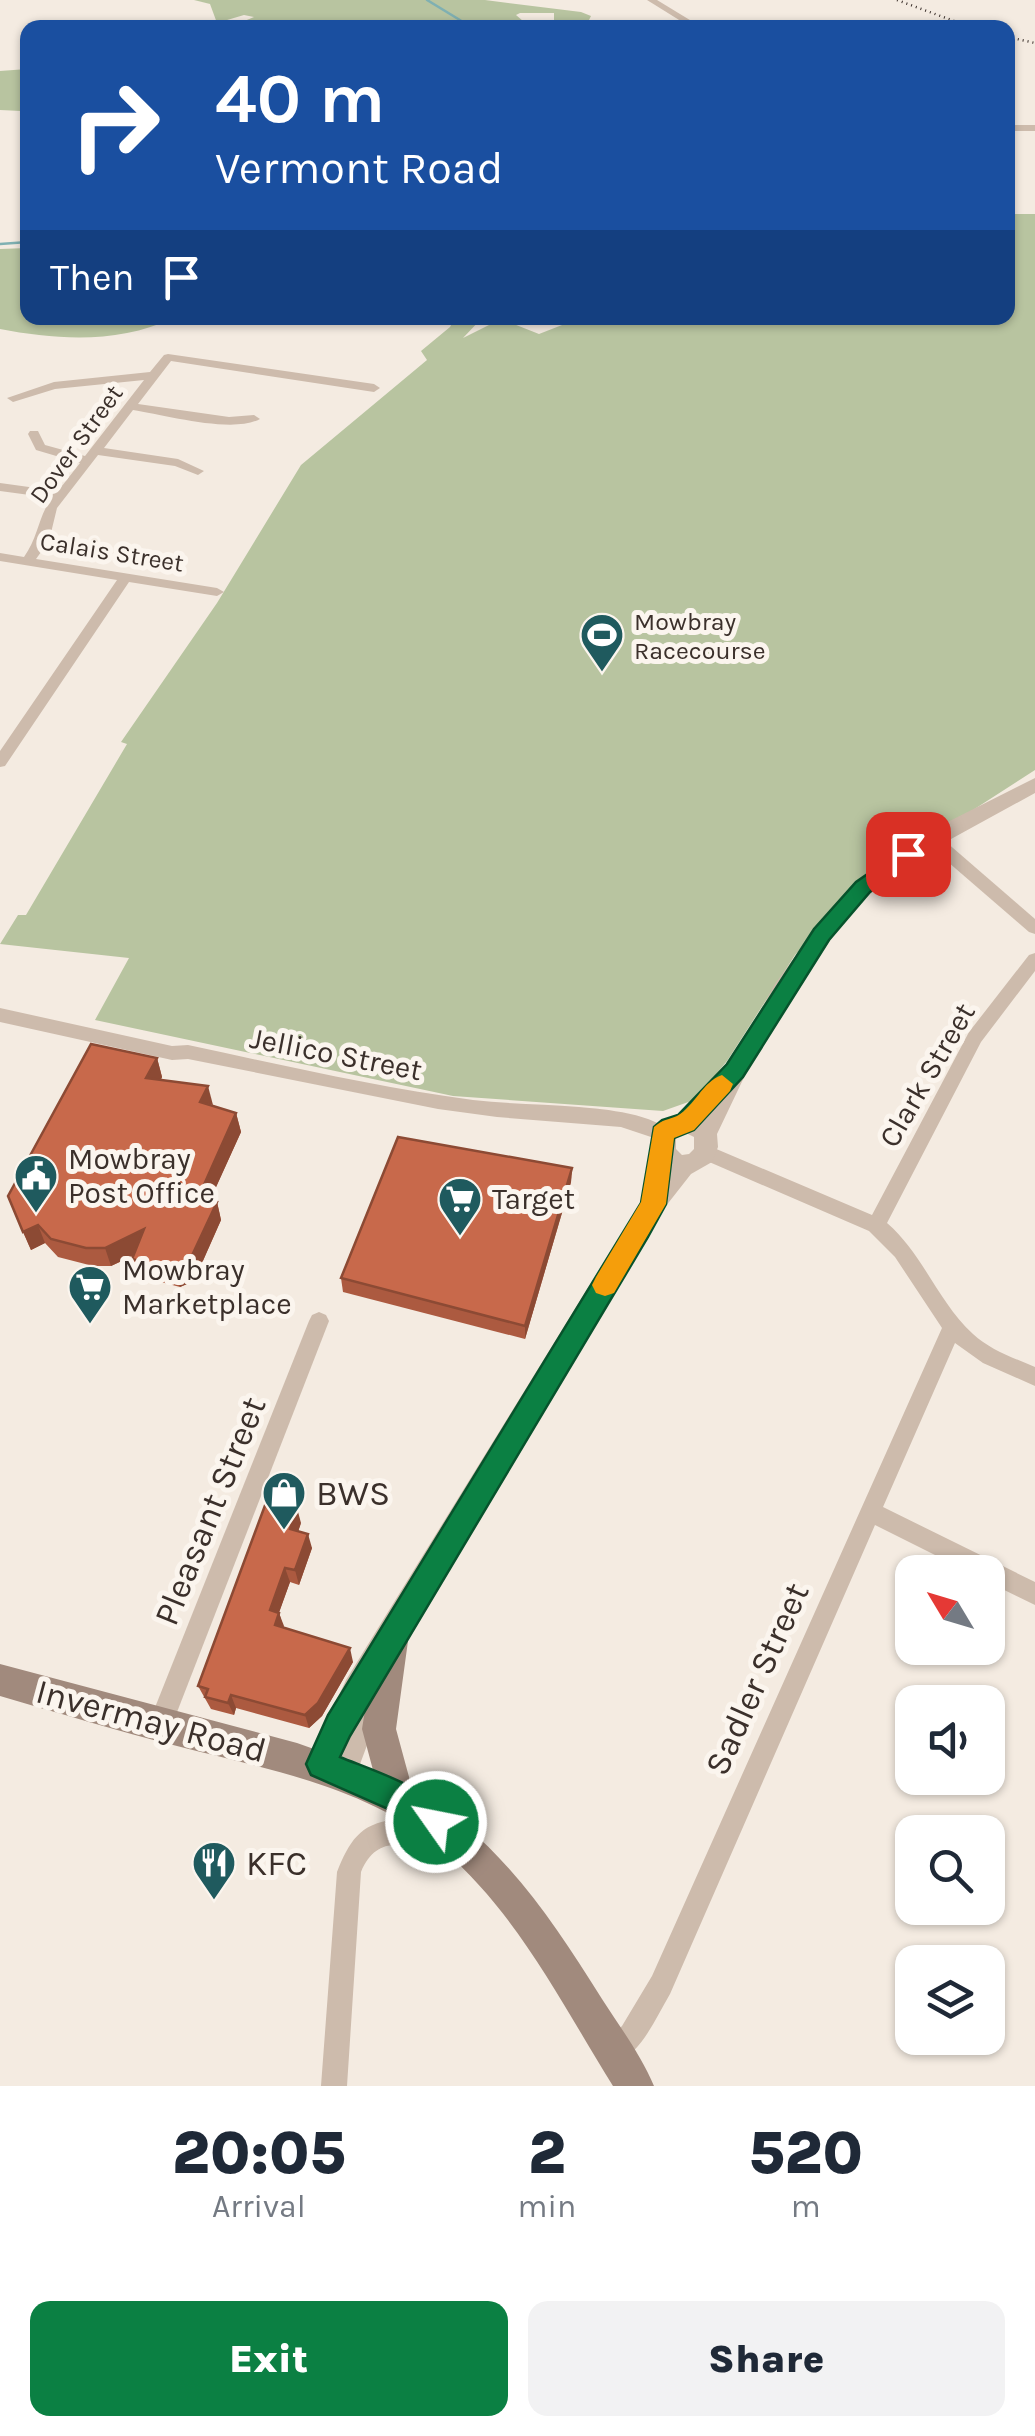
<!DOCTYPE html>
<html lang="en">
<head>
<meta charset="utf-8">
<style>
	body { margin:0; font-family:Karla,sans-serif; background:#f2f2f3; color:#1f2937; height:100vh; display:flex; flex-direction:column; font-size:38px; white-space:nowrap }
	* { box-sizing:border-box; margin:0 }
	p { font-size:32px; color:#747a83 }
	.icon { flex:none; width:55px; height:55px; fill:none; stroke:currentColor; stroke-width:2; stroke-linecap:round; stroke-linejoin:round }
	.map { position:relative; height:2086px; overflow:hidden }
	.sheet { display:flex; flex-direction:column; background:#fff; flex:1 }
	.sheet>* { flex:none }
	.hud { position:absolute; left:20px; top:20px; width:995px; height:305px; border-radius:20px; box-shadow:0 2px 8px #0004; background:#1a4fa0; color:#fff; overflow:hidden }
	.needle { width:65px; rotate:308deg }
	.buttons { position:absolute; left:895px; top:1555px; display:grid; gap:20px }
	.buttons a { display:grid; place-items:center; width:110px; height:110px; border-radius:20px; background:#fff; box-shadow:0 2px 8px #0004; font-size:50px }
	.pin { position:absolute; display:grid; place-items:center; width:85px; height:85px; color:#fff; margin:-42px; border-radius:20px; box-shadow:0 5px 15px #0006 }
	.me { position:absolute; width:110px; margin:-55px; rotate:303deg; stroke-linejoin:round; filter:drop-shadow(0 0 8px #0008) }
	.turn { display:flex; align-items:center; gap:35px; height:210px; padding:0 30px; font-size:45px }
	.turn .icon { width:130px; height:130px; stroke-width:2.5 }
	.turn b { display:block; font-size:70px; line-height:85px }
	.then { display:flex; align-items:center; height:95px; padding:0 30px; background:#0003; gap:20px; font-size:38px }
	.eta { display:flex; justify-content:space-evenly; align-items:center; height:170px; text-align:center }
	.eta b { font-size:60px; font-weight:800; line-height:70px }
	.button { display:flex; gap:20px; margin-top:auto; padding:20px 30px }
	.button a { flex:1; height:115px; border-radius:20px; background:#0b8043; color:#fff; font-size:40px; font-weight:800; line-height:115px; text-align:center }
	.button a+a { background:#f2f2f3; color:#1f2937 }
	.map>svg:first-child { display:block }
	.green { fill:#b8c4a0 }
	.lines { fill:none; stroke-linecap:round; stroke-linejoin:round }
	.stream { stroke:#7fb0b2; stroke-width:2.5 }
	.minor { fill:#cdbbac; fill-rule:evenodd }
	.tertiary { fill:#cdbbac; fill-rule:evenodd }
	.secondary { fill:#a18a7d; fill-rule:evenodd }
	.rail { stroke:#3b302b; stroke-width:2.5; stroke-dasharray:1 4; stroke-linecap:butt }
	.wall { fill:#ac5a40 }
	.shaded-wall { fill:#8c4a34 }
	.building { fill:#c8694b; stroke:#8c4a34; stroke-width:2.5 }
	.route { fill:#0b8043; stroke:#07532c; stroke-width:2.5 }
	.slow { fill:#f59e0b }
	.labels { text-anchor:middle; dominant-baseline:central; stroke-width:10; stroke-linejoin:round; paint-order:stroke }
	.far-street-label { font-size:25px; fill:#3b302b; stroke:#fbf5ee }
	.far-poi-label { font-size:25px; fill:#3b302b; stroke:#fbf5ee; text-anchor:start }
	.street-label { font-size:30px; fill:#3b302b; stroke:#fbf5ee }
	.poi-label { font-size:30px; fill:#3b302b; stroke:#fbf5ee; text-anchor:start }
	.near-poi-label { font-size:35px; fill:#3b302b; stroke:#fbf5ee; text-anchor:start }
	.near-street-label { font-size:35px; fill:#3b302b; stroke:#fbf5ee }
</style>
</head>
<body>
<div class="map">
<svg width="1035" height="2086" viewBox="0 0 1035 2086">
	<rect width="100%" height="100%" fill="#f4ebe1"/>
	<!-- green -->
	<g class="green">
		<path d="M 194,0 L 485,0 L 581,12 L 591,16 L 587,24 L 592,27 L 554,23 L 554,13 L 520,13 L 516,15 L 530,27 L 230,27 L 254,17 L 244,15 L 217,23 L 210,4 Z"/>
		<path d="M 27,69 L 27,106 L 21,111 L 0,110 L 0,71 Z"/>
		<path d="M 1008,214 L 1035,214 L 1035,770 L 869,877 L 795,955 L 727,1061 L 694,1100 L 663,1111 L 453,1096 L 95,1020 L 129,958 L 0,944 L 18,915 L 26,915 L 127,744 L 121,742 L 217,603 L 301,465 L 427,360 L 421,351 L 450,327 L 455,318 L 482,318 L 463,338 L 501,319 L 539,334 L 580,318 L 1008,318 Z"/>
		<path d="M 27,248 L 28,318 L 173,318 C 119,344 57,340 0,329 L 0,249 Z"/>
	</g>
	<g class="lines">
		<!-- stream -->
		<g class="stream">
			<path d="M 427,0 L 473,28"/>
			<path d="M 0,244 L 28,242"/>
		</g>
		<!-- minor -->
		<g class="minor">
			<path d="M 647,0 L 657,0 L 703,28 L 692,28 Z"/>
			<rect x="1008" y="125" width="27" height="6"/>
			<path d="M 168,354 L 374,384 L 380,388 L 374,392 L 171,361 L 138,404 L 229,417 L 254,415 L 260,419 C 233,434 165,415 133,410 L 104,448 L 178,459 L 204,471 L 198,475 L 175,466 L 98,455 L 57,508 L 49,541 L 36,559 L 217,588 L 224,592 L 217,596 L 129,582 L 5,766 L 0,767 L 0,751 L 117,580 L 0,561 L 0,553 L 24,557 C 39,536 38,516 52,498 L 0,491 L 0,483 L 58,491 L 80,463 L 36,450 L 28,434 L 30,431 L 38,431 L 45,445 L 85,456 L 144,380 L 55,389 L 13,402 L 7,398 L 54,382 L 150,372 L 164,355 Z"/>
			<path d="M 932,834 L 938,835 L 1035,919 L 1035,934 L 1029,932 L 926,843 L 924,839 Z"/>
			<path d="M 1035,953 L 1035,971 L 981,1042 L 887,1223 C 923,1254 938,1302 973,1334 C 990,1350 1014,1358 1035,1367 L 1035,1386 L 983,1363 L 955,1343 L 883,1507 L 1035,1582 L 1035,1605 L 988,1582 L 988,1572 L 969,1572 L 875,1525 L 670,1994 C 655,2019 642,2053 613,2065 L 604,2061 L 600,2052 L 604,2043 L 622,2026 L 652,1976 L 942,1328 L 895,1257 L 869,1231 L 700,1158 L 698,1153 L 700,1148 L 707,1145 L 714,1148 L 872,1215 L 969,1032 L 1029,955 Z"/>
			<path d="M 0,1008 L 172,1046 L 188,1045 C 282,1065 377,1087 473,1100 C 508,1104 544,1104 579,1107 C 604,1109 657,1114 672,1134 L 669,1139 L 663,1141 L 621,1127 L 497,1117 L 438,1109 L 188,1059 L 172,1060 L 0,1022 Z"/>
			<path d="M 319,1312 L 326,1315 L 329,1321 L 172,1725 L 168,1733 L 160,1737 L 152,1733 L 148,1725 L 309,1321 L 312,1315 Z"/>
			<path d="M 394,1820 L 426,1828 L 467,1845 L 470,1854 L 467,1863 L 458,1866 C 423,1852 381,1824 361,1872 L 347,2086 L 321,2086 L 337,1872 C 349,1842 360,1823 394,1820 Z"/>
		</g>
		<!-- tertiary -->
		<path class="tertiary" d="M 1035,778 L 1035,793 L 911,861 L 867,896 L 841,925 L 790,996 L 748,1069 L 717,1134 L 718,1147 L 712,1162 L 691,1174 L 662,1211 L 383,1675 L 389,1686 L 353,1783 L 342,1787 L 331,1783 L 329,1777 L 322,1779 L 311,1775 L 307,1764 L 346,1680 L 644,1197 L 667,1169 L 652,1147 L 659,1124 L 681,1112 L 702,1116 L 775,984 L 826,914 L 852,886 L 914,839 ZM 682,1131 L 694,1137 L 694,1149 L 689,1154 L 682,1155 L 676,1149 L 676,1137 Z"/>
		<!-- secondary -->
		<path class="secondary" d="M 392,1625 L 403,1630 L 408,1641 L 396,1729 L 412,1788 C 498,1838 550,1916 602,1999 C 620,2027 641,2055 654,2086 L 613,2086 C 563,2006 517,1913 444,1851 C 369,1787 270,1770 177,1746 C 117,1731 59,1713 0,1696 L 0,1664 L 297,1743 L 373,1770 L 362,1729 L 376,1641 L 381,1630 Z"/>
		<!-- rail -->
		<g class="rail">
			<path d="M 897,0 L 973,28"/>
			<path d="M 1008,37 L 1035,43"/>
		</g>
	</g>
	<!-- wall -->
	<g class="wall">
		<path d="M 157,1058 L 162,1077 L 161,1080 L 213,1106 L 236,1113 L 241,1132 L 210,1200 L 217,1202 L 221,1220 L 194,1281 L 180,1287 L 138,1276 L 132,1259 L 133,1256 L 111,1266 L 93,1266 L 58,1257 L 45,1243 L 31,1250 L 8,1196 Z"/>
		<path d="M 572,1168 L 571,1182 L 525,1339 L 343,1292 L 341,1278 Z"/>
		<path d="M 301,1523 L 298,1531 L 312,1548 L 299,1585 L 290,1582 L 279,1612 L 283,1627 L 353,1662 L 322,1716 L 309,1728 L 236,1708 L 234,1715 L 211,1709 L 198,1686 Z"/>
	</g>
	<!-- shaded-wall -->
	<g class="shaded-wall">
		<path d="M 157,1058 L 162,1077 L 151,1097 L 146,1078 Z"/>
		<path d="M 208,1086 L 213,1105 L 200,1102 Z"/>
		<path d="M 236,1113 L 241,1132 L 203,1216 L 198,1198 Z"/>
		<path d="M 572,1168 L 571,1182 L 525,1339 L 525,1326 Z"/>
		<path d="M 217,1202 L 221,1220 L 194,1281 L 180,1287 L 174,1270 Z"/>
		<path d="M 38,1225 L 45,1243 L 31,1250 L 23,1232 Z"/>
		<path d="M 144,1229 L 150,1247 L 111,1266 L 105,1248 Z"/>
		<path d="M 297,1508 L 301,1523 L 294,1544 L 290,1529 Z"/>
		<path d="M 308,1534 L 312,1548 L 299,1585 L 295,1570 Z"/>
		<path d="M 285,1568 L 290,1582 L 275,1624 L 270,1610 Z"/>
		<path d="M 279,1613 L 284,1626 L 280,1639 L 275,1625 Z"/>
		<path d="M 350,1648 L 353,1662 L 322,1716 L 309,1728 L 305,1715 Z"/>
		<path d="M 231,1695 L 236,1708 L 234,1715 L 228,1703 Z"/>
	</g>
	<!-- building -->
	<g class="building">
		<path d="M 91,1044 L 157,1058 L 146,1078 L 208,1086 L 200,1102 L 236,1113 L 198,1198 L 217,1202 L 188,1264 L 174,1270 L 132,1259 L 144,1229 L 105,1248 L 86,1248 L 51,1239 L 38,1225 L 23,1232 L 8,1196 Z"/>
		<path d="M 398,1137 L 572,1168 L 525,1326 L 341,1278 Z"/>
		<path d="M 267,1500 L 297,1508 L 290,1529 L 308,1534 L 295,1570 L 285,1568 L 270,1610 L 279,1613 L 275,1625 L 350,1648 L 318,1703 L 305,1715 L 231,1695 L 228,1703 L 205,1697 L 208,1689 L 198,1686 Z"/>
	</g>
	<!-- route -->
	<path class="route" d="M 908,846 L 918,854 L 915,859 L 870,892 L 829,940 L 743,1077 L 694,1130 L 674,1138 L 666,1204 L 648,1237 L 350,1736 L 340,1757 C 371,1770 439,1791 452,1822 L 447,1833 L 436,1838 L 386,1808 L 311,1775 L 306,1764 L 328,1715 L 641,1203 L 654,1127 L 662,1120 L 678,1115 L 727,1064 L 814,929 L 856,882 Z"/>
	<!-- slow -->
	<path class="slow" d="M 722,1075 L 733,1084 L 730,1091 L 694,1130 L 674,1138 L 666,1204 L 614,1293 L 605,1296 L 596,1293 L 592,1285 L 596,1277 L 641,1202 L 654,1127 C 663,1119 668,1120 677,1116 C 695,1106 702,1082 722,1075 Z"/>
	<!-- icons -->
	<defs>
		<symbol id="stadium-pin" viewBox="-11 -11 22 30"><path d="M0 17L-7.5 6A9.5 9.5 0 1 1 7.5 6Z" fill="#1f5a5e" stroke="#fbf5ee"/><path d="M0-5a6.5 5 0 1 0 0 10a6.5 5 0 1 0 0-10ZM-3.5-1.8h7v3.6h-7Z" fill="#fff"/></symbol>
		<symbol id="civic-pin" viewBox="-11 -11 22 30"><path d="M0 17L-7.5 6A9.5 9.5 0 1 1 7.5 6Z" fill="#1f5a5e" stroke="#fbf5ee"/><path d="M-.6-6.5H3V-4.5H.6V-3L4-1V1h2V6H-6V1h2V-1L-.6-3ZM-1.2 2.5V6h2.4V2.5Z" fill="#fff"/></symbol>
		<symbol id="supermarket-pin" viewBox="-11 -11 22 30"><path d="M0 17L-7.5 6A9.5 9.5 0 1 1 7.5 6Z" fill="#1f5a5e" stroke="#fbf5ee"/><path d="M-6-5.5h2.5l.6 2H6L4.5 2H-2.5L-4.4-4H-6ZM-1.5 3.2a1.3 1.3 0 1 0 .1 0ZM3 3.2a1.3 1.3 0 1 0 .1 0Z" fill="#fff"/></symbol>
		<symbol id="shop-pin" viewBox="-11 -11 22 30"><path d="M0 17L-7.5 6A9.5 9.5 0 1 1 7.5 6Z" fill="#1f5a5e" stroke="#fbf5ee"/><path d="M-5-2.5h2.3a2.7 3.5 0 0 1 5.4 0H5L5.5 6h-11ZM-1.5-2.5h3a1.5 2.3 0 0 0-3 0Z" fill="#fff"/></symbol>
		<symbol id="restaurant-pin" viewBox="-11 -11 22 30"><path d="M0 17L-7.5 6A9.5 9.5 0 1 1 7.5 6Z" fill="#1f5a5e" stroke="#fbf5ee"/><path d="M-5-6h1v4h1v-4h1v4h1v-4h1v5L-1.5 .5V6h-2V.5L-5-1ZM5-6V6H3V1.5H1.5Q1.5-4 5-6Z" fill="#fff"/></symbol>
	</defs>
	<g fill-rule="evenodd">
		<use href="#stadium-pin" x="577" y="610" width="50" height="68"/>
		<use href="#civic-pin" x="11" y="1151" width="50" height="68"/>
		<use href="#supermarket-pin" x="435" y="1174" width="50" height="68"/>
		<use href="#supermarket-pin" x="65" y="1262" width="50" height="68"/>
		<use href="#shop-pin" x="259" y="1468" width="50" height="68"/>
		<use href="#restaurant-pin" x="189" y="1838" width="50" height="68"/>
	</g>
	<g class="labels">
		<!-- far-street labels -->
		<g class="far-street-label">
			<text transform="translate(76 444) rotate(-54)">Dover Street</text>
			<text transform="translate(112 552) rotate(9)">Calais Street</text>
		</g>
		<!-- far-poi labels -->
		<g class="far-poi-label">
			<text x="634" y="621">Mowbray<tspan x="634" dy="29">Racecourse</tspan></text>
		</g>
		<!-- street labels -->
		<g class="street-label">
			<text transform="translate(336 1054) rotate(11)">Jellico Street</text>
			<text transform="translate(927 1075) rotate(-60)">Clark Street</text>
		</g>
		<!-- poi labels -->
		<g class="poi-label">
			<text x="68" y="1159">Mowbray<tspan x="68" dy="34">Post Office</tspan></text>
			<text x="492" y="1199">Target</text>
			<text x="122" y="1270">Mowbray<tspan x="122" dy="34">Marketplace</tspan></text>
		</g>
		<!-- near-poi labels -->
		<g class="near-poi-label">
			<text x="316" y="1493">BWS</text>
			<text x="246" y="1863">KFC</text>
		</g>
		<!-- near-street labels -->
		<g class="near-street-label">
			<text transform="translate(210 1511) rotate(-68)">Pleasant Street</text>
			<text transform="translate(757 1679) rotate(-66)">Sadler Street</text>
			<text transform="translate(151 1721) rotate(15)">Invermay Road</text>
		</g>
	</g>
</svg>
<div class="buttons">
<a><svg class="needle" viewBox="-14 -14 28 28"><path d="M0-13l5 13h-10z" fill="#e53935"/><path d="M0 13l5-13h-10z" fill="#747a83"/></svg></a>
<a><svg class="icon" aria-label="sound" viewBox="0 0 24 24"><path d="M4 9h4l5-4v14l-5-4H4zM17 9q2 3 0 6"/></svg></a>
<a><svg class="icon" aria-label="search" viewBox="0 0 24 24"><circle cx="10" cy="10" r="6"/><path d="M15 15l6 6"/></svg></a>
<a><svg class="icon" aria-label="layers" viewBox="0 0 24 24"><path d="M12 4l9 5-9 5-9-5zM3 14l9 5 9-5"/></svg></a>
</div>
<div class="pin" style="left:908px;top:854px;background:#d93025"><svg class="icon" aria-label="arrive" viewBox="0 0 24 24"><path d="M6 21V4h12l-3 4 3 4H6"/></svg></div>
<svg class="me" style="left:436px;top:1822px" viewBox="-20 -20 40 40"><circle r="17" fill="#0b8043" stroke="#fff" stroke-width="3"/><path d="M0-11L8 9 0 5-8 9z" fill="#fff"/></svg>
<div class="hud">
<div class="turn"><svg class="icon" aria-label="right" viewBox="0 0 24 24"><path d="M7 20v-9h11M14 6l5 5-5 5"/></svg><div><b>40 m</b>Vermont Road</div></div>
<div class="then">Then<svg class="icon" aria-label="arrive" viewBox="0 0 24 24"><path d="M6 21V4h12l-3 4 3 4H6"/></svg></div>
</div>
</div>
<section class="sheet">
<div class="eta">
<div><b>20:05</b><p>Arrival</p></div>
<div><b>2</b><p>min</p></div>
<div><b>520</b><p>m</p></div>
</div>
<div class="button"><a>Exit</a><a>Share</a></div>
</section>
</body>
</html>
